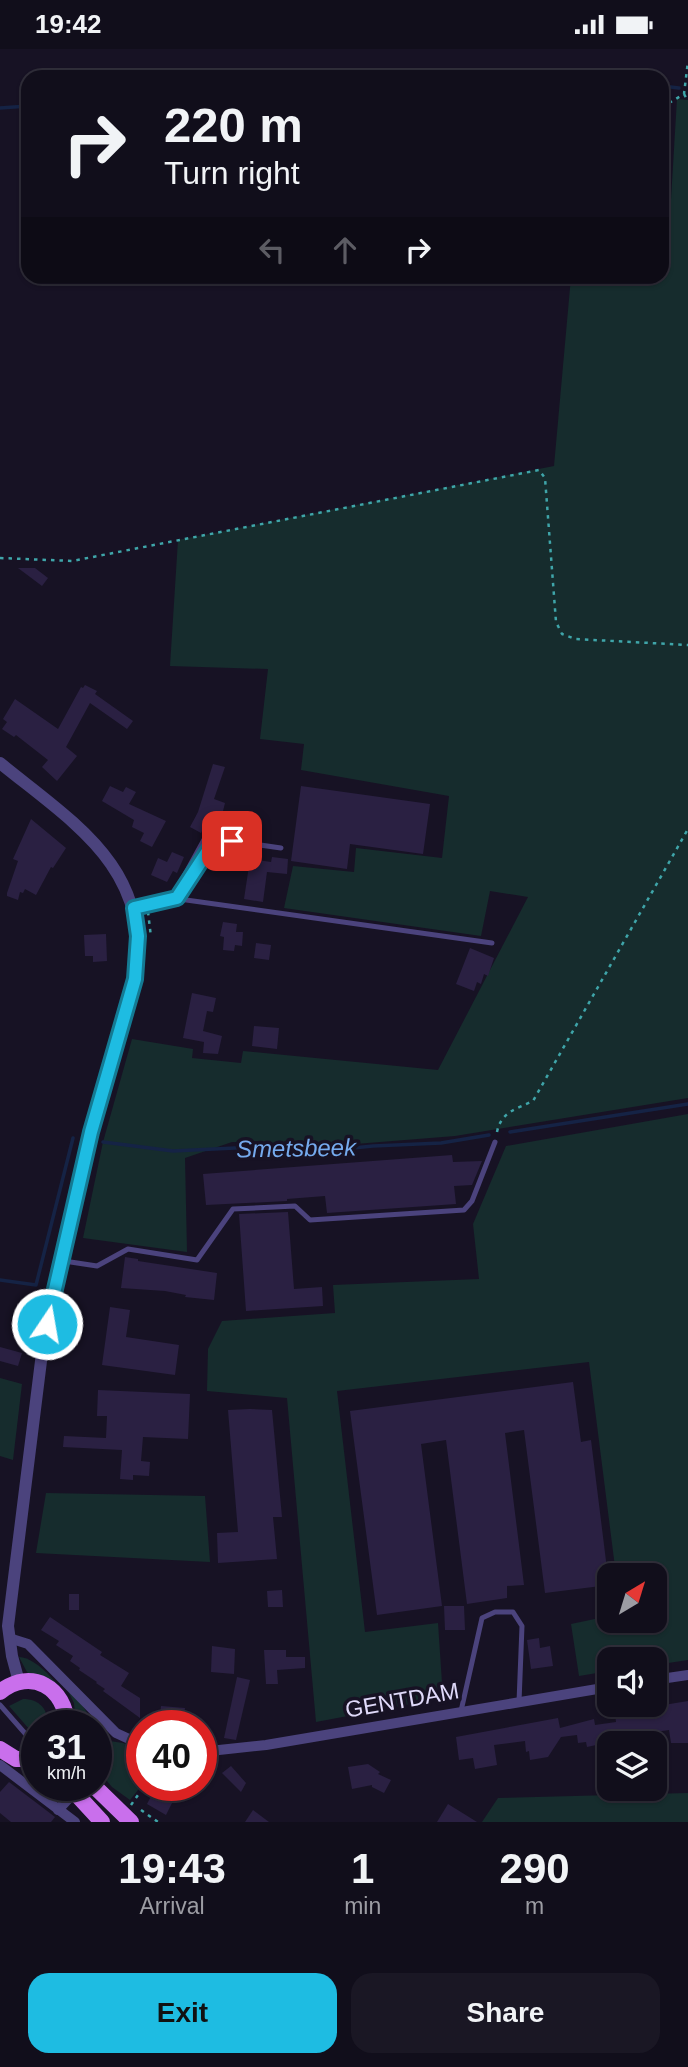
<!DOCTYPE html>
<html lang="en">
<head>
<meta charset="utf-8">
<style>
	body { margin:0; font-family:Helvetica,sans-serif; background:#1a1724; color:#f1f3f6; height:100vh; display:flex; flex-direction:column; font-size:26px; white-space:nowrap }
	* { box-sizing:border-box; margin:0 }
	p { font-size:23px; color:#9c9ca3 }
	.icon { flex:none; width:38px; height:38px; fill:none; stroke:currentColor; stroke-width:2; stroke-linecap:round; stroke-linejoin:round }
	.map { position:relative; height:1773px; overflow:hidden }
	.side { display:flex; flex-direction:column; background:#110e1b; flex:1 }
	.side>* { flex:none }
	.banner { position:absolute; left:21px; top:21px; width:648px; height:214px; border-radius:21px; box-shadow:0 2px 5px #0004,0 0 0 2px #302e3a; background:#110e1b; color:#f1f3f6; overflow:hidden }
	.needle { width:46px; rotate:38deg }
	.controls { position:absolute; left:597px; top:1514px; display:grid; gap:14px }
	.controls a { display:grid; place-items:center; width:70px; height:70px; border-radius:14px; background:#110e1b; box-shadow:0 2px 5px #0004,0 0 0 2px #302e3a; font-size:35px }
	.speed { position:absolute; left:21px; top:1661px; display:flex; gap:14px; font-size:35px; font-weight:700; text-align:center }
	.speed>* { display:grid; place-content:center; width:91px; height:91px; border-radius:50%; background:#110e1b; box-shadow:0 2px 5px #0004,0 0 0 2px #302e3a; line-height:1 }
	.speed small { font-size:18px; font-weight:400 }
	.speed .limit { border:10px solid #d22; background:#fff; color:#111 }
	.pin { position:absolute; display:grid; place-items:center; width:60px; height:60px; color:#fff; margin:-30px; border-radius:14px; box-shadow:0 4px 10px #0006 }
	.me { position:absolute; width:77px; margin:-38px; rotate:12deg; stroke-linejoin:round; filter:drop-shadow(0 0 5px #0008) }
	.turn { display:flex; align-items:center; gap:24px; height:147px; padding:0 28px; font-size:32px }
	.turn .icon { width:91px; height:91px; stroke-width:2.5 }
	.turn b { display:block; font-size:49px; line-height:60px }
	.lanes { display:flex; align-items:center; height:66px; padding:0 28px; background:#0003; justify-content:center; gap:35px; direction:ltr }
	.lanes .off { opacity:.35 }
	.eta { display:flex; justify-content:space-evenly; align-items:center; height:119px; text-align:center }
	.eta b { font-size:42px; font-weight:800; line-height:49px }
	.action { display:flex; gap:14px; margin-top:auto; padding:14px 28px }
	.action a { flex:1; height:80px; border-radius:21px; background:#1ebce2; color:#111; font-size:28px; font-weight:800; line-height:80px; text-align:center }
	.action a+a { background:#1a1724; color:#f1f3f6 }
	.status { display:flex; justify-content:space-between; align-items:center; height:49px; padding:0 35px; background:#110e1b; direction:ltr }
	.status svg { height:19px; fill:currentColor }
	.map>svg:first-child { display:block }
	.green { fill:#162c2d }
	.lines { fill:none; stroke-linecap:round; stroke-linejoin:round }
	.stream { stroke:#152345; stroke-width:3.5 }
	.building { fill:#2a2042 }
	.path { stroke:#3fa5a9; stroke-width:2.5; stroke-dasharray:3.5 5; stroke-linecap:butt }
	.service { stroke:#4b437d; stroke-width:5 }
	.minor { stroke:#4b437d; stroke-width:10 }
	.tertiary { stroke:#4b437d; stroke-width:12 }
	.primary { stroke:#c96fec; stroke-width:16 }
	.route-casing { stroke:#147a93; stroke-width:18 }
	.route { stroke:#1ebce2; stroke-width:12 }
	.labels { text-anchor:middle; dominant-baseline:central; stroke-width:7; stroke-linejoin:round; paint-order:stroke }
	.street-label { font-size:23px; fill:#e0dafa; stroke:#171224 }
	.water-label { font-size:24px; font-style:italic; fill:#75aaed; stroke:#171224 }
</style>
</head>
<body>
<div class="status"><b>19:42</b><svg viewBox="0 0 49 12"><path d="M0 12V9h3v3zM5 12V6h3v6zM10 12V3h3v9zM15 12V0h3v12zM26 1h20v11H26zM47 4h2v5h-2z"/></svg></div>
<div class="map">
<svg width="688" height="1773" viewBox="0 0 688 1773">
	<rect width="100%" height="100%" fill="#171224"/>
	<!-- green -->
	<g class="green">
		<path d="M 677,50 L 688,51 L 688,1049 L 455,1087 L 305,1099 L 272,1094 L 232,1093 L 185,1109 L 187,1203 L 83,1189 L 103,1093 L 132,990 L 193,1000 L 192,1009 L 241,1014 L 243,1002 L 438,1021 L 528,848 L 490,842 L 481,887 L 284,859 L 293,817 L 354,823 L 356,799 L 442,809 L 449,747 L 301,721 L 304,695 L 260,690 L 268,620 L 170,617 L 178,491 L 554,417 L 571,228 L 662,228 L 662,217 L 667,217 Z"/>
		<path d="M 688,1065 L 688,1611 L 655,1616 L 654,1610 L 609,1610 L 609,1622 L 579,1627 L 571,1575 L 609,1567 L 609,1572 L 654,1572 L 654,1526 L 616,1526 L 589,1313 L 337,1342 L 365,1583 L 438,1574 L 443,1649 L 316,1673 L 287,1349 L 207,1342 L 208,1300 L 222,1272 L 335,1264 L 333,1236 L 479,1230 L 473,1175 L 506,1097 Z"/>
		<path d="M 0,1329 L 22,1335 L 13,1411 L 0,1407 Z"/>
		<path d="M 46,1444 L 205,1447 L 210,1513 L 36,1504 Z"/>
		<path d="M 19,1608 C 38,1608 67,1644 73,1661 L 27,1623 Z"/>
		<path d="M 68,1642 L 82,1656 L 95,1676 L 76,1676 L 74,1654 Z"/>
		<path d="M 23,1650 C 39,1650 49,1660 47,1676 L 37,1676 L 37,1689 L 9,1657 Z"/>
		<path d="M 96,1690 L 123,1694 L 142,1701 L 142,1736 L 130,1751 L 112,1738 L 96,1719 Z"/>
		<path d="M 688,1744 L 688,1773 L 482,1773 L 498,1749 Z"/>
	</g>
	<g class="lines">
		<!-- stream -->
		<g class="stream">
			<path d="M 494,24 L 548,28"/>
			<path d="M 343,26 L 479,22"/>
			<path d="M 242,28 L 265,24 L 278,28"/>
			<path d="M 292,28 L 325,26"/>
			<path d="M 662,37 L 679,39"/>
			<path d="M 0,59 L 28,57"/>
			<path d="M 510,1083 L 688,1055"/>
			<path d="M 103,1093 L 173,1102 L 258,1098 L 274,1101 L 323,1102 L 373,1097 L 441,1094 L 489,1086"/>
			<path d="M 0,1231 L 36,1236 L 73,1089"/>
		</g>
	</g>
	<!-- building -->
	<g class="building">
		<path d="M 18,519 L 35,519 L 48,529 L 42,537 Z"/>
		<path d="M 85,636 L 97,642 L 95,645 L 133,672 L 127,680 L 90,654 L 66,698 L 77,707 L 57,732 L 42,718 L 48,711 L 16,686 L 14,688 L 2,680 L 7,673 L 3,670 L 15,650 L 58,680 L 81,638 L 83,639 Z"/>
		<path d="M 213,715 L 225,718 L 214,750 L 225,754 L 222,766 L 212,762 L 201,784 L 190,778 L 198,763 Z"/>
		<path d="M 110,737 L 123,743 L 126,738 L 136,743 L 129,755 L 166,772 L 152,798 L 140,792 L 144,784 L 132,778 L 134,771 L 102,752 Z"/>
		<path d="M 301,737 L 430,755 L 423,805 L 350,795 L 347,820 L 291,812 Z"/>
		<path d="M 31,770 L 66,799 L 53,819 L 51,818 L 36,846 L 25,840 L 23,844 L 20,843 L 18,851 L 7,847 L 7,844 L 18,812 L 13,810 Z"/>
		<path d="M 172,803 L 184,808 L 177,824 L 173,822 L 167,833 L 151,826 L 158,809 L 167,813 Z"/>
		<path d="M 272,808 L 288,810 L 287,825 L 267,823 L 263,853 L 244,850 L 250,810 L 271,813 Z"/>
		<path d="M 223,873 L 237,875 L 236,883 L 243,883 L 242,897 L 235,896 L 234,902 L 223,901 L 224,888 L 220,887 Z"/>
		<path d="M 106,885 L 107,912 L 93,913 L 93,907 L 85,907 L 84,886 Z"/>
		<path d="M 256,894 L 271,896 L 269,911 L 254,909 Z"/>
		<path d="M 470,899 L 494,909 L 488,927 L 484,925 L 481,935 L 477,933 L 474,942 L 456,935 Z"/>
		<path d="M 192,944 L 216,949 L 213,963 L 207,962 L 203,982 L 222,987 L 218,1005 L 203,1004 L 204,993 L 183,989 Z"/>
		<path d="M 254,977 L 279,979 L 277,1000 L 252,997 Z"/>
		<path d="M 452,1106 L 453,1113 L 482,1112 L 472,1136 L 454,1137 L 456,1155 L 327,1164 L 325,1147 L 287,1150 L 287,1152 L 206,1156 L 203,1125 Z"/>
		<path d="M 288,1163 L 294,1240 L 322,1238 L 323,1257 L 246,1262 L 239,1165 Z"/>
		<path d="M 125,1208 L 138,1210 L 138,1212 L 217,1224 L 214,1251 L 185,1248 L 186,1246 L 165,1242 L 121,1239 Z"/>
		<path d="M 110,1258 L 130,1261 L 126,1288 L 179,1296 L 175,1326 L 102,1316 Z"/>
		<path d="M 0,1298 L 22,1304 L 18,1317 L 0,1312 Z"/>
		<path d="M 573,1333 L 581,1393 L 591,1391 L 609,1536 L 545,1544 L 524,1381 L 505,1384 L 524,1536 L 507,1537 L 507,1549 L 467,1555 L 446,1391 L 421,1395 L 442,1557 L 377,1566 L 350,1362 Z"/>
		<path d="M 98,1341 L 190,1345 L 188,1390 L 143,1388 L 141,1412 L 150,1413 L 149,1427 L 133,1426 L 133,1431 L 120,1430 L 122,1401 L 63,1398 L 64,1387 L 106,1389 L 107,1367 L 97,1367 Z"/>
		<path d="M 250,1360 L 272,1361 L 282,1468 L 273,1468 L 277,1510 L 218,1514 L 217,1484 L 238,1483 L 228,1361 Z"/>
		<path d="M 282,1541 L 283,1558 L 268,1558 L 267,1542 Z"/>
		<rect x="69" y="1545" width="10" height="16"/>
		<path d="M 444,1557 L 464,1557 L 465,1581 L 445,1581 Z"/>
		<path d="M 50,1568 L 102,1603 L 100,1606 L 129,1624 L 121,1637 L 140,1649 L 140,1669 L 103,1642 L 105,1640 L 96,1634 L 97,1633 L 79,1621 L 80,1619 L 70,1612 L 73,1607 L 56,1596 L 59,1592 L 41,1581 Z"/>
		<path d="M 539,1589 L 540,1599 L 550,1597 L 553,1617 L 531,1620 L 527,1591 Z"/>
		<path d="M 212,1597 L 235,1600 L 234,1625 L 211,1623 Z"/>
		<path d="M 264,1601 L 286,1601 L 286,1608 L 305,1608 L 305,1619 L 277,1621 L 278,1635 L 266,1635 Z"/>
		<path d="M 237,1628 L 250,1631 L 236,1691 L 224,1689 Z"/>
		<path d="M 688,1652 L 688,1694 L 671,1694 L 669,1681 L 634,1686 L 635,1693 L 619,1694 L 619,1691 L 587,1698 L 586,1693 L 578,1694 L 577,1686 L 561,1688 L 548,1708 L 530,1711 L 529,1702 L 526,1703 L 525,1692 L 494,1696 L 497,1716 L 475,1720 L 473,1709 L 459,1711 L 456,1688 L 558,1669 L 560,1679 L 594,1670 L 595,1676 L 616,1673 L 615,1664 Z"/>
		<path d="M 161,1657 L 185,1659 L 183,1676 L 159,1676 Z"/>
		<path d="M 368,1715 L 380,1723 L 378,1725 L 391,1731 L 384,1744 L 372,1738 L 372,1736 L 352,1740 L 348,1718 Z"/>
		<path d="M 231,1717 L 246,1734 L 241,1743 L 222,1724 Z"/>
		<path d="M 9,1733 L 55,1768 L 51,1773 L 11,1773 L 0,1764 L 0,1743 Z"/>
		<path d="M 157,1736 L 181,1736 L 166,1766 L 147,1755 Z"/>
		<path d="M 448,1755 L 477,1773 L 437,1773 Z"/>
		<path d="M 253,1761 L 269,1773 L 245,1773 Z"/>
	</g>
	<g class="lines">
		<!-- path -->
		<g class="path">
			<path d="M 684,45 L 688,52"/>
			<path d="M 669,54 L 684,45 L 688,12"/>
			<path d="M 0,509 L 72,512 L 539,421 L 545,429 L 556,573 L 562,585 L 575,590 L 688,596"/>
			<path d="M 148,863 L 151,888"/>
			<path d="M 497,1083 C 501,1063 516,1060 533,1052 L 688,780"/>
			<path d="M 131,1756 L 145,1736"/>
			<path d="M 141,1761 L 158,1773"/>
		</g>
		<!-- service -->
		<g class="service">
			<path d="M 172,849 L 206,787"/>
			<path d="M 177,849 L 213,794 L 232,792 L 281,799"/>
			<path d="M 134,859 L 172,849 L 492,894"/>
			<path d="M 64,1212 L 97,1217 L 128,1200 L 197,1211 L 233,1160 L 295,1157 L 310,1171 L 464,1161 L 472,1152 L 495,1093"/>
			<path d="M 0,1656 L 37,1698"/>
			<path d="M 461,1662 L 482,1569 L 495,1563 L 513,1563 L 522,1577 L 519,1653"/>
		</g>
		<!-- minor -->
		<g class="minor">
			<path d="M 9,1589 L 28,1595 L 116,1684 L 142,1696"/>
			<path d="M 654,1631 L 688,1626"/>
			<path d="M 201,1701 L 219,1701 L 266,1696 L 609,1638"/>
			<path d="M 0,1716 L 75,1773"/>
			<path d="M 58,1761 L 81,1736"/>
		</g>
		<!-- tertiary -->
		<path class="tertiary" d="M 0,714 C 75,775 153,820 135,930 L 91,1083 L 43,1296 L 8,1577 L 12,1607 L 19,1633"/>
		<!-- primary -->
		<g class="primary">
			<path d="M 0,1643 C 31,1618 66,1639 67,1676"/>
			<path d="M 0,1700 L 16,1710 L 37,1710"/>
			<path d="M 68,1736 L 102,1773"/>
			<path d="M 93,1736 L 131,1773"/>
		</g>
	</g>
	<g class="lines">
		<defs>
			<path id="route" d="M 47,1275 L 91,1083 L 135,930 L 138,887 L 134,859 L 177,849 L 213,794 L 232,792"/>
		</defs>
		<!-- route casing -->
		<use href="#route" class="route-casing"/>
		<!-- route -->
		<use href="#route" class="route"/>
	</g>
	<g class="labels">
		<!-- street labels -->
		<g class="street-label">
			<text transform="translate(402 1651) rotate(-10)">GENTDAM</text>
		</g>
		<!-- water labels -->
		<g class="water-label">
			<text transform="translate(296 1099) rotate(-1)">Smetsbeek</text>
		</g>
	</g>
</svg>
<div class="controls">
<a><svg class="needle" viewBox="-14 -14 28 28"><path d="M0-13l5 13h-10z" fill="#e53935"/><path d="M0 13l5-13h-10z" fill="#9c9ca3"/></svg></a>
<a><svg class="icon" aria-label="sound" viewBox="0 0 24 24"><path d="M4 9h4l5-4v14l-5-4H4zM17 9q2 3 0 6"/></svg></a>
<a><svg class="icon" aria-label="layers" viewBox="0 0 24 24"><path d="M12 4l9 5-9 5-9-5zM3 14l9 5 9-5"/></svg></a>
</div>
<div class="speed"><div>31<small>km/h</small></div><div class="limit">40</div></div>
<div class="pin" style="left:232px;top:792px;background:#d93025"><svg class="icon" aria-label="arrive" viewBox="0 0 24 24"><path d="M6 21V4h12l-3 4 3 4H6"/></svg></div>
<svg class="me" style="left:47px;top:1275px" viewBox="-20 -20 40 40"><circle r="17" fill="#1ebce2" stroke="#fff" stroke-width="3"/><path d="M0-11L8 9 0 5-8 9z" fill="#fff"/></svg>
<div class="banner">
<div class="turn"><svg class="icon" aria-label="right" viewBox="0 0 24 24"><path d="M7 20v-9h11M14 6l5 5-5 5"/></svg><div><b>220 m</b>Turn right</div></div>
<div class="lanes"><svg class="icon off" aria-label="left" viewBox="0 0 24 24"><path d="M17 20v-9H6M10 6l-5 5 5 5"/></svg><svg class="icon off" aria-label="ahead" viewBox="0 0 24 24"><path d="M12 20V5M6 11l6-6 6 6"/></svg><svg class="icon" aria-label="right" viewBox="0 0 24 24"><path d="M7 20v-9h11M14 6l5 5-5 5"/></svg></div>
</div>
</div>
<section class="side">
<div class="eta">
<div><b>19:43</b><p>Arrival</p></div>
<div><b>1</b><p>min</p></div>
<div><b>290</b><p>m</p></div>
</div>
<div class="action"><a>Exit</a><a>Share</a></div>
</section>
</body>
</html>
